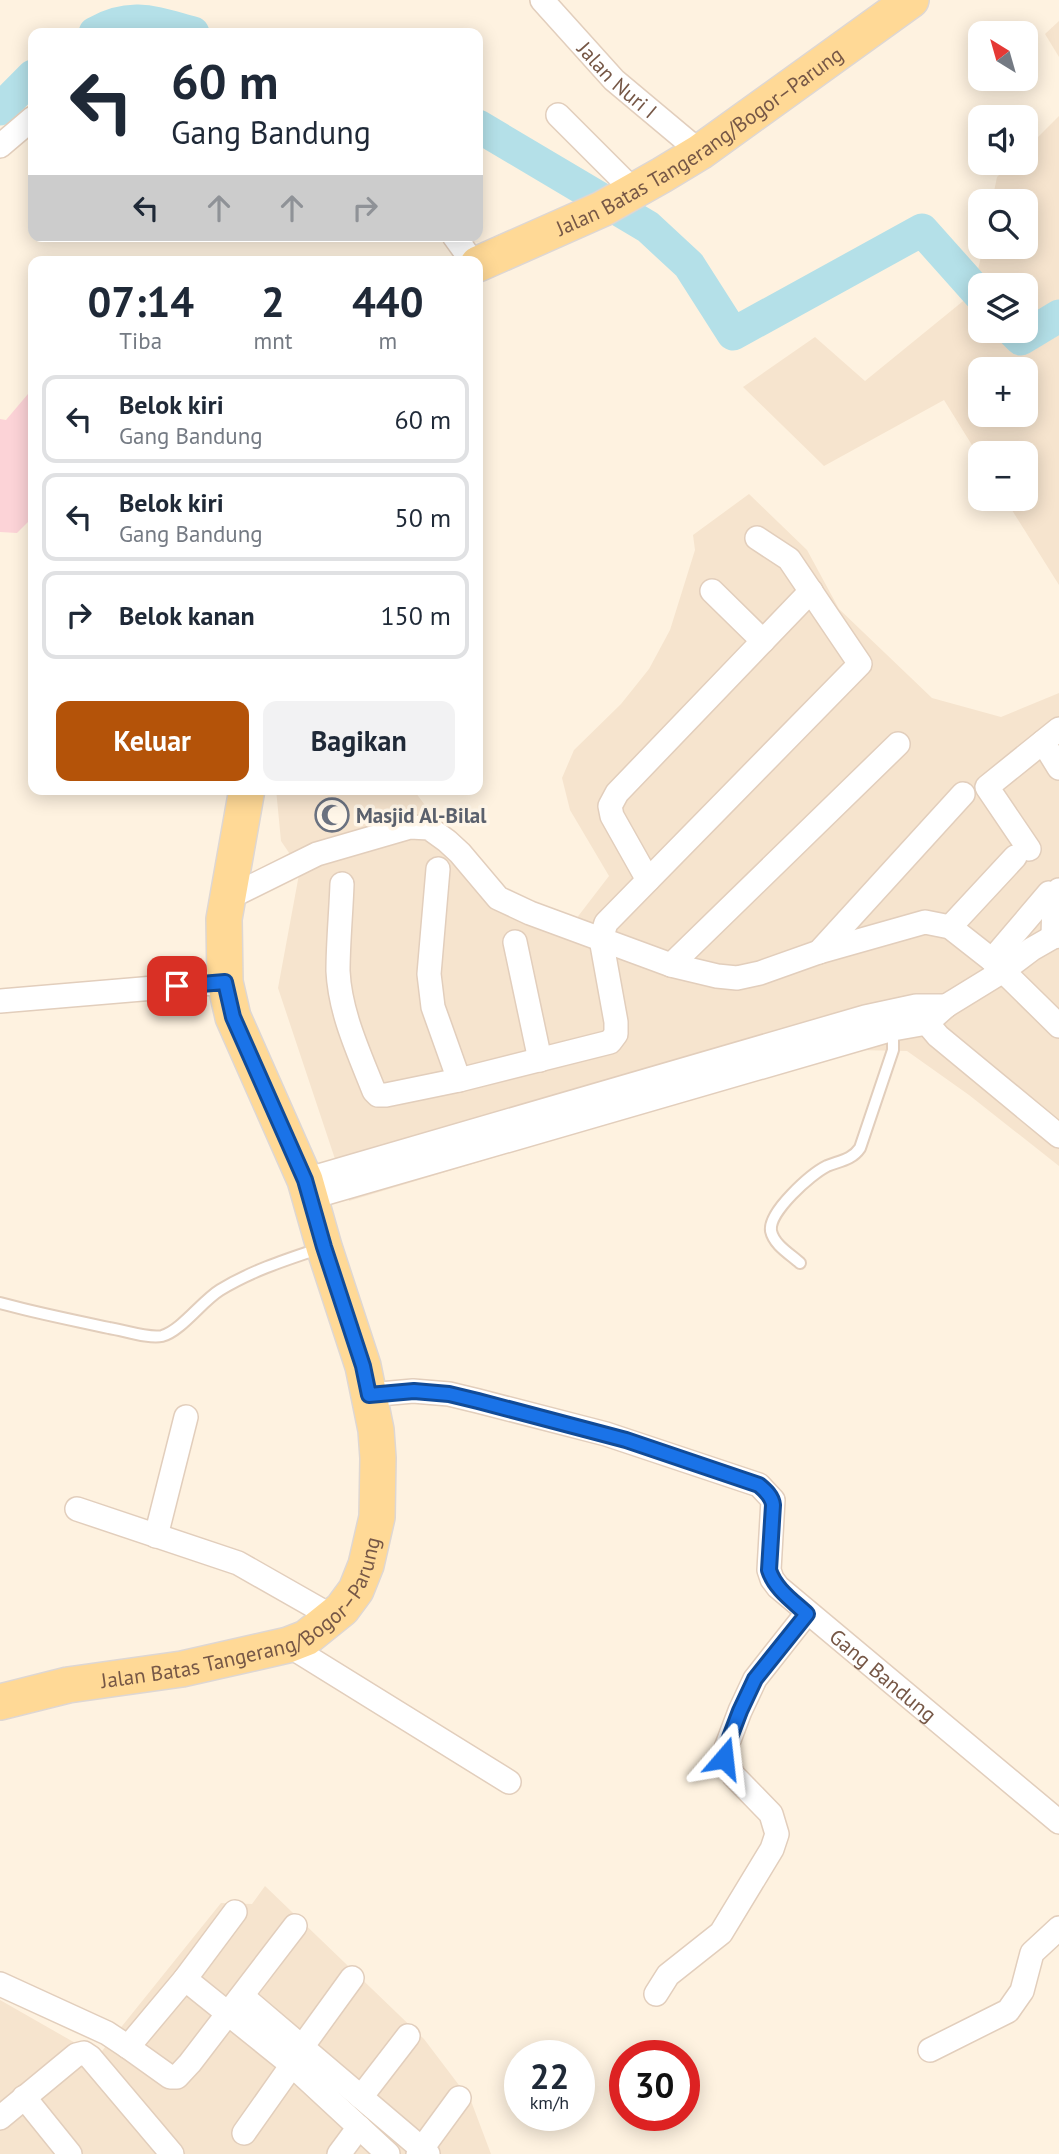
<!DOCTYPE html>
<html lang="id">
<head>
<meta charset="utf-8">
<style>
	body { margin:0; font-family:"PT Sans",sans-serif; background:#f2f2f3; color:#1f2937; height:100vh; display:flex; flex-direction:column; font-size:26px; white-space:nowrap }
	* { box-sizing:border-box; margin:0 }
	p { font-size:23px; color:#747a83 }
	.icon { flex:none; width:38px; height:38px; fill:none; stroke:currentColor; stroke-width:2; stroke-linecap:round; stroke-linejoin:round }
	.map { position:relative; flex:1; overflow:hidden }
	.side { position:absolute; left:28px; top:256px; width:455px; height:539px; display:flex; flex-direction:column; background:#fff; border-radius:14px; box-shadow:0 4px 18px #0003 }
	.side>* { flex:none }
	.guide { position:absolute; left:28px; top:28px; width:455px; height:214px; border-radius:14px; box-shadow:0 4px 18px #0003; background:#fff; color:#1f2937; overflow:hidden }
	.needle { width:46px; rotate:323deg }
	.controls { position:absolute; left:968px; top:21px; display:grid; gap:14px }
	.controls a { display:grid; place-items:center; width:70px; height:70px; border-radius:14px; background:#fff; box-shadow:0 4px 18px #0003; font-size:35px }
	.speed { position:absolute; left:504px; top:2040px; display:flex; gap:14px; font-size:35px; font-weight:700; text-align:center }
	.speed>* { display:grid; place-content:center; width:91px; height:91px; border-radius:50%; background:#fff; box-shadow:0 4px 18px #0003; line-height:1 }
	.speed small { font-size:18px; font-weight:400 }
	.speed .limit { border:10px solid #d22; background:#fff; color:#111 }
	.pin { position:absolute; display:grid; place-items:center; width:60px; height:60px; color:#fff; margin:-30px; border-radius:14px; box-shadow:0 4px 10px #0006 }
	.me { position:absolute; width:77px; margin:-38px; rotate:17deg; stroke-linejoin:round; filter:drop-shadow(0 0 5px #0008) }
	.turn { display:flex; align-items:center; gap:24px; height:147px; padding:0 28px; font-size:32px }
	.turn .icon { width:91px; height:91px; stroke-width:2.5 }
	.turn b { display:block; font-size:49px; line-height:60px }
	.lanes { display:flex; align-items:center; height:66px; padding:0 28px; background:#0003; justify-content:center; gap:35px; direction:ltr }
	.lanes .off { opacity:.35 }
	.eta { display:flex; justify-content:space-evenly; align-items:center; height:119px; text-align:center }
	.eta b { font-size:42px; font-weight:700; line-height:49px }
	.primary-button { display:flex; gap:14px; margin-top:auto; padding:14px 28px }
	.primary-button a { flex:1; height:80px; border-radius:14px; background:#b45309; color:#fff; font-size:28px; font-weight:700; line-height:80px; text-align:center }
	.primary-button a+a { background:#f2f2f3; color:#1f2937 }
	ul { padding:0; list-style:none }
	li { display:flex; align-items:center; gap:21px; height:88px; margin:0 14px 10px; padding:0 14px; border:4px solid #e0e1e3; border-radius:14px }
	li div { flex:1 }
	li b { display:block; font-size:26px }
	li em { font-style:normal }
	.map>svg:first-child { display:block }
	.residential { fill:#f6e4ce; fill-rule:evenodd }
	.medical { fill:#fcd3d7 }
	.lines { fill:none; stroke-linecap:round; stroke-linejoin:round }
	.river { stroke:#b4e0e8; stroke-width:33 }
	.lane-casing { stroke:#e2cebc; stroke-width:14 }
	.street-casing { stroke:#e2cebc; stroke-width:26 }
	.primary-casing { stroke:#ded7d3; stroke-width:38 }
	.lane { stroke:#fff; stroke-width:10 }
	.street { stroke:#fff; stroke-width:23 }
	.primary { stroke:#ffd996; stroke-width:35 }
	.route-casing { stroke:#114b97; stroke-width:18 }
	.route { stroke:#1a73e8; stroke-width:12 }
	.labels { text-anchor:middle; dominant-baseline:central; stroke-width:7; stroke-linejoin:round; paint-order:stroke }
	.street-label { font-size:21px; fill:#765746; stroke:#fff6e8 }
	.worship-label { font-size:21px; font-weight:bold; fill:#5b616d; stroke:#fff6e8; text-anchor:start }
</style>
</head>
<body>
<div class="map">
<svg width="1059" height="2154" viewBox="0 0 1059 2154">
	<rect width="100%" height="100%" fill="#fef2e0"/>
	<!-- residential -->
	<g class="residential">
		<path d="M 1059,21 L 1059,57 L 1045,34 Z"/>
		<path d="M 1059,116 L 1059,585 L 1005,499 L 1026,499 L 1026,453 L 980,453 L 980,458 L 944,400 L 824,466 L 743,387 L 815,337 L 865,381 L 973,293 L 983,247 L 1026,247 L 1026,201 L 992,201 L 997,177 L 1011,163 L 1026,163 L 1026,149 ZM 1026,285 L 1026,331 L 980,331 L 980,285 ZM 980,369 L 1026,369 L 1026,415 L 980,415 Z"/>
		<path d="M 749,494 L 807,550 L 839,609 L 932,698 L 1001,717 L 1059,693 L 1059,1166 L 969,1095 L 907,1051 L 854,1050 L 349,1201 L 278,988 L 300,869 L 281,841 L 276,789 L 413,789 L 430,812 L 509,899 L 576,919 L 609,876 L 570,810 L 562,778 L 574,750 L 621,704 L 649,669 L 670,630 L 695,550 L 693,535 Z"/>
		<path d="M 265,1886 L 424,2039 L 471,2101 L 491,2154 L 0,2154 L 0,2000 L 98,2056 L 221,1903 L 252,1904 Z"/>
	</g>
	<!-- medical -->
	<path class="medical" d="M 33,393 L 33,517 L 17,533 L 0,532 L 0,419 L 6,420 L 28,394 Z"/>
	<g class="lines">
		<!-- river -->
		<g class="river">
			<path d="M 95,33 C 132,12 155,23 193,33"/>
			<path d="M 0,109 L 33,76"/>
			<path d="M 478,126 L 648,227 L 689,265 L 733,334 L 922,230 L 980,295"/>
			<path d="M 1013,331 L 1021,339 L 1059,316"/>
		</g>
		<defs>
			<g id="lane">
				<path d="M 800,1263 C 790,1254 774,1245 771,1231 C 768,1212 811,1174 827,1166 C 839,1161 852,1160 860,1148 L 893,1050 L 893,1029"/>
				<path d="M 0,1303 C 36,1313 73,1320 109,1328 C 123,1330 149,1339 162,1336 C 181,1331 202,1301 220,1290 C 251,1271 285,1260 318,1249"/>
			</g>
			<g id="street">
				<path id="s1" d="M 542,0 L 614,80 L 700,152"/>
				<path d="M 558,115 L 634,191"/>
				<path d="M 0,146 L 33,118"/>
				<path d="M 454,236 L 472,261"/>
				<path d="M 712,591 L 763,641"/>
				<path d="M 1043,742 L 1059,768"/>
				<path d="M 1029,849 L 987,787 L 1059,729"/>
				<path d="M 438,869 L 429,974 L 433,1007 L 459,1080"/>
				<path d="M 648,880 L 612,816 L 610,806 L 617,793 L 811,591"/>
				<path d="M 342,884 C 341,913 338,943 338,971 C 340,1013 359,1053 374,1091 L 378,1095 L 386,1095 L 459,1080 L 610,1042 L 616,1034 L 616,1022 L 601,939 L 606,923 L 860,664 L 789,559 L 757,538"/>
				<path d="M 228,898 L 317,854 L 410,827 L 429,828 L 447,841 L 460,853 L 498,898 L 530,913 L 671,965 L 717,976 L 737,978 L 760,973 L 819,952 L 925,922 L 950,927 L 992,960 L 1059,1026"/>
				<path d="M 950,927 L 1015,857"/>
				<path d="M 1053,937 L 1054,898 L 1059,890"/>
				<path d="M 515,942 L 540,1060"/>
				<path d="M 819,952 L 963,794"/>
				<path d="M 992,960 L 1049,893"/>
				<path d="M 671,965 L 898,744"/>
				<path d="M 0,1001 L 225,982"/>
				<path d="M 927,1023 L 938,1036 L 1059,1136"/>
				<path d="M 305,1180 L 865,1017 L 916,1006 L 946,1006"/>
				<path d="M 309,1198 L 893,1029 L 927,1023 L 946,1006 L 1003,971 L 1032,949 L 1053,937 L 1059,936"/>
				<path id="s2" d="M 369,1395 L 413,1391 L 449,1394 L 478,1401 L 606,1434 L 759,1485 L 773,1500 L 769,1570 L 772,1579 L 778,1587 L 1059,1822"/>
				<path d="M 77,1509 L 238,1563 L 333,1617"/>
				<path d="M 156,1536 L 186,1417"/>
				<path d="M 288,1645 L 509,1782"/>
				<path d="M 185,1979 L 235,1912"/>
				<path d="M 0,1984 L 107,2033 L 128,2047 L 185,1979 L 292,2065 L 388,2154"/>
				<path d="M 656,1994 L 668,1975 L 721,1933 L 772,1849 L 777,1834 L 771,1814 L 734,1776 L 724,1758 L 726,1748 L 740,1711 L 755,1679 L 807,1613"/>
				<path d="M 242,1996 L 428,2154"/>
				<path d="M 128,2047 L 170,2077 L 177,2077 L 190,2063 L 295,1926"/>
				<path d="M 302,2047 L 352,1978"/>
				<path d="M 930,2050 L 1008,2011 L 1022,1991 L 1032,1953 L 1059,1928"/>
				<path d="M 24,2097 L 70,2154"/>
				<path d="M 361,2097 L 408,2036"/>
				<path d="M 0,2118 L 76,2055 L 84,2053 L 90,2057 L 172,2154"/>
				<path d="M 244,2133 L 292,2065"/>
				<path d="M 339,2154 L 359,2127"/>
				<path d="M 418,2154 L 459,2098"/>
			</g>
			<g id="primary">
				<path id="s3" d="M 478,264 L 602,209 L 662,175 L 700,152 L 911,0"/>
				<path id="s4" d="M 0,1702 L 68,1685 L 182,1669 L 288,1645 L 306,1638 L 342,1609 L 356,1590 L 366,1565 L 377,1517 L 378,1458 L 376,1430 L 363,1366 L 324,1247 L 305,1180 L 233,1017 L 225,982 L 224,919 L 247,789"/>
			</g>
		</defs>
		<!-- lane casing -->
		<use href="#lane" class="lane-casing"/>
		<!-- street casing -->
		<use href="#street" class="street-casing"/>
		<!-- primary casing -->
		<use href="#primary" class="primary-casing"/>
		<!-- lane -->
		<use href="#lane" class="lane"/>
		<!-- street -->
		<use href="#street" class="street"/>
		<!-- primary -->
		<use href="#primary" class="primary"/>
	</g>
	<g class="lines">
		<defs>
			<path id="route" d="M 177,986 L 225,982 L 233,1017 L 305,1180 L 324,1247 L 363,1366 L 369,1395 L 414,1391 L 449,1394 L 478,1401 L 626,1440 L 759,1485 C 765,1490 772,1496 773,1505 L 769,1570 C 775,1589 793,1601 807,1614 L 755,1679 L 740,1711 L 726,1748 L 724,1758"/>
		</defs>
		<!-- route casing -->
		<use href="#route" class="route-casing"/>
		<!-- route -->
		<use href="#route" class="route"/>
	</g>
	<!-- icons -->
	<defs>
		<symbol id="mosque-ring" viewBox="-11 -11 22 22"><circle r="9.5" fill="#fff6e8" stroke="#6b7280" stroke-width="1.5"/><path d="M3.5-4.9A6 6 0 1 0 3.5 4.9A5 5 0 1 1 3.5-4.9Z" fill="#6b7280"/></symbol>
	</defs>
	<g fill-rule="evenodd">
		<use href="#mosque-ring" x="313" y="796" width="38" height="38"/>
	</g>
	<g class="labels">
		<!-- street labels -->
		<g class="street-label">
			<text stroke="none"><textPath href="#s1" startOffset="110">Jalan Nuri I</textPath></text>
			<text stroke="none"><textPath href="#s3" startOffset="254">Jalan Batas Tangerang/Bogor–Parung</textPath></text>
			<text stroke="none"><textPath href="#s4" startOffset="271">Jalan Batas Tangerang/Bogor–Parung</textPath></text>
			<text stroke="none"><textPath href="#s2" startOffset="651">Gang Bandung</textPath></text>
		</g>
		<!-- worship labels -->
		<g class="worship-label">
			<text x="356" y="815">Masjid Al-Bilal</text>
		</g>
	</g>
</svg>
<div class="controls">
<a><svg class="needle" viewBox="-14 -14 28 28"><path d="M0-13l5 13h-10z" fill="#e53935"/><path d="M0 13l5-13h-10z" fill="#747a83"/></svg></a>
<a><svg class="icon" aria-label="sound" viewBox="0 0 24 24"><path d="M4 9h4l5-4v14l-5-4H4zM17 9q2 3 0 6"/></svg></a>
<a><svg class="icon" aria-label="search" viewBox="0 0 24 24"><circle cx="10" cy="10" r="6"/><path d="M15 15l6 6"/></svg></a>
<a><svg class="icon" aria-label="layers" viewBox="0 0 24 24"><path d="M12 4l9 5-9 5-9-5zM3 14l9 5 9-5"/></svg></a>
<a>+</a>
<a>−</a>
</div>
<div class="speed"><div>22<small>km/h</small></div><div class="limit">30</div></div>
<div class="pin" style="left:177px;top:986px;background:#d93025"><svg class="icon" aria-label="arrive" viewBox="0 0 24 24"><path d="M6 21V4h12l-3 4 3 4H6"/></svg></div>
<svg class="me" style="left:724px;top:1758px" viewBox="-20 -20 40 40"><path d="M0-17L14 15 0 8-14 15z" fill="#1a73e8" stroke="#fff" stroke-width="4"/></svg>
<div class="guide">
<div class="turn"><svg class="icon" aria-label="left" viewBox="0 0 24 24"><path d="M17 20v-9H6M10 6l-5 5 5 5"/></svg><div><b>60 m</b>Gang Bandung</div></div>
<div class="lanes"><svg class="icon" aria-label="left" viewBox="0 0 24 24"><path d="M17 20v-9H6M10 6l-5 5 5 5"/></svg><svg class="icon off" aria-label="ahead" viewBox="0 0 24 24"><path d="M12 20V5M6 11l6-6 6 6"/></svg><svg class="icon off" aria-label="ahead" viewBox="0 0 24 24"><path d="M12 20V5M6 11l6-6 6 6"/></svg><svg class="icon off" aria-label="right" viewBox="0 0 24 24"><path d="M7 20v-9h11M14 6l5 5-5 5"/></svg></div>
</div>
<section class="side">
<div class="eta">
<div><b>07:14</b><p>Tiba</p></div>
<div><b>2</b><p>mnt</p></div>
<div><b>440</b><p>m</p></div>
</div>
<ul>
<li><svg class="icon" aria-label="left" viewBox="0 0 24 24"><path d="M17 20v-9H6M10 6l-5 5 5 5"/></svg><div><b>Belok kiri</b><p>Gang Bandung</p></div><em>60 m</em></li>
<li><svg class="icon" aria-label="left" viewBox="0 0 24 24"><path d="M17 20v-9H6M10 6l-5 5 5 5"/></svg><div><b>Belok kiri</b><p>Gang Bandung</p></div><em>50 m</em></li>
<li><svg class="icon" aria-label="right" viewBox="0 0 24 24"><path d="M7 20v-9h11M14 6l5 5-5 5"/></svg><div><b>Belok kanan</b></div><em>150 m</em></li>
</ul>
<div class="primary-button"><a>Keluar</a><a>Bagikan</a></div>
</section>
</div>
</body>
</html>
